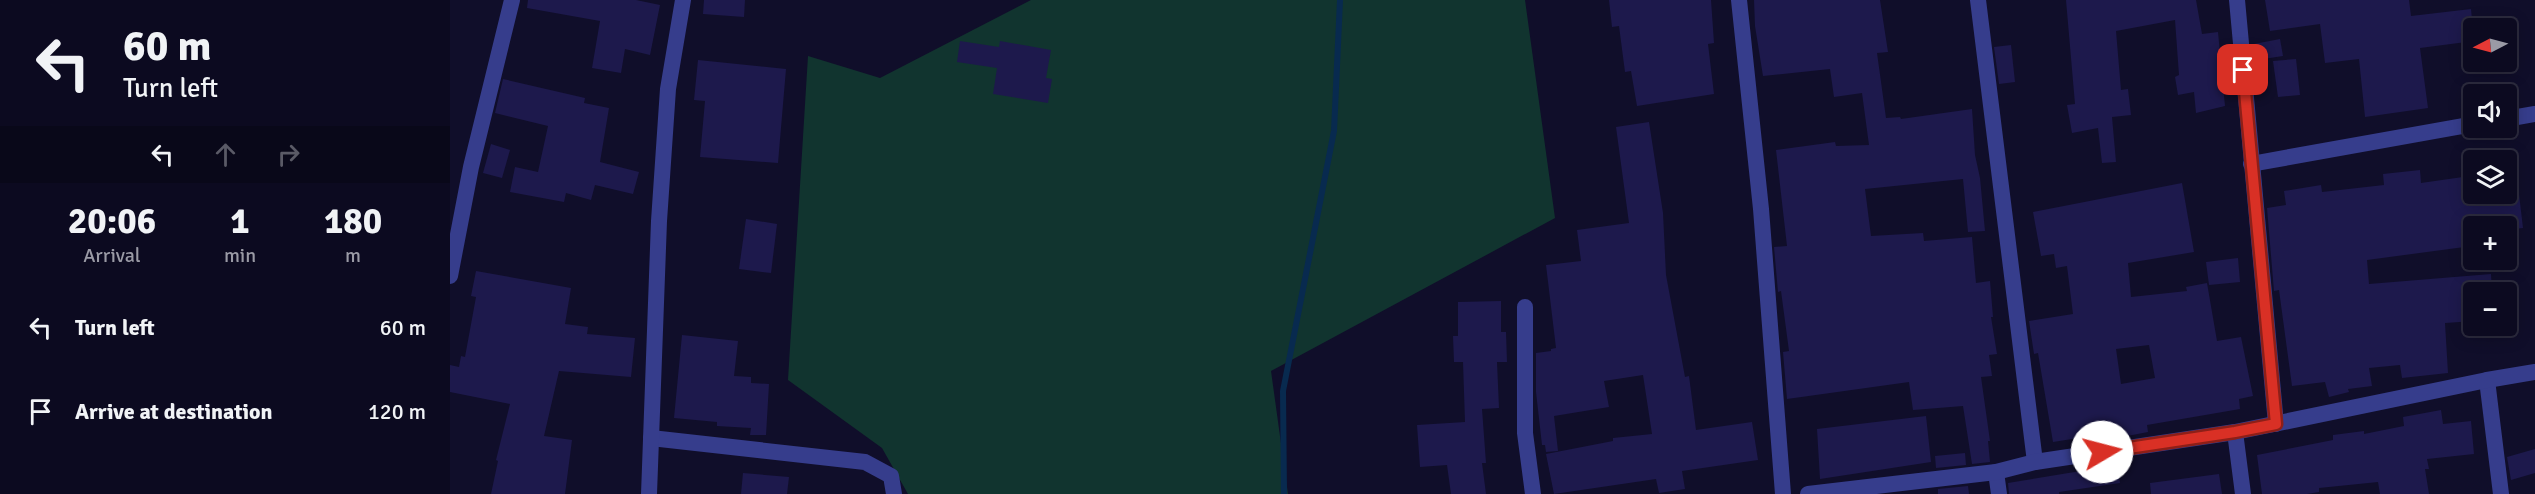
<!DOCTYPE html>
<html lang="en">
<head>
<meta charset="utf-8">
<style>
	body { margin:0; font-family:Signika,sans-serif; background:#151329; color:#f1f3f6; height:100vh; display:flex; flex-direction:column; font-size:22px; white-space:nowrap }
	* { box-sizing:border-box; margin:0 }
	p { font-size:20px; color:#9a9aa5 }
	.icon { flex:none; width:33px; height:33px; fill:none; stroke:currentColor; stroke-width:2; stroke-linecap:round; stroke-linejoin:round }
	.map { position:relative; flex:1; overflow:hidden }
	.side { display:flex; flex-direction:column; background:#0c0a20; width:450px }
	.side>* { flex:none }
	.guide { background:#0c0a20; color:#f1f3f6; overflow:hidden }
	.needle { width:39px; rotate:264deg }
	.buttons { position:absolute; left:2013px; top:18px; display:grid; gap:12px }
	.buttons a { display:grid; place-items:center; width:54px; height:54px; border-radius:6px; background:#0c0a20; box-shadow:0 3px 15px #0003,0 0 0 2px #2c2b3e; font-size:30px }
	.pin { position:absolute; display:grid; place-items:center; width:51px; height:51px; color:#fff; margin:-26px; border-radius:12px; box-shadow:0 3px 9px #0006 }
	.me { position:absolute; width:66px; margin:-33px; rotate:82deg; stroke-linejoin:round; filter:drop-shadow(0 0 4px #0008) }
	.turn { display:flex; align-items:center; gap:21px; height:126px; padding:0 24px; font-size:27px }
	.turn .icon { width:78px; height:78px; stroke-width:2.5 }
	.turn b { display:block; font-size:42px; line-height:51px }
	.lanes { display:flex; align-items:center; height:57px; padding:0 24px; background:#0003; justify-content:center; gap:30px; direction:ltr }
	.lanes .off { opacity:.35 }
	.eta { display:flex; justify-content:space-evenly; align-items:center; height:102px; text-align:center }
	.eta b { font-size:36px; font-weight:800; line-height:42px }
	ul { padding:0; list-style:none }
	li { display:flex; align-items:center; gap:18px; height:84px; padding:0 24px }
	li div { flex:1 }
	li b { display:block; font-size:22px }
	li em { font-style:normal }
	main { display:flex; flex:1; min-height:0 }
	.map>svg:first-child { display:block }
	.green { fill:#11342f }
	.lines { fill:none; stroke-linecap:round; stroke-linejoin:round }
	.stream { stroke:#082a4f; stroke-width:6 }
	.building { fill:#1d194c; fill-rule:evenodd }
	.minor { stroke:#363d8c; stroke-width:16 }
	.route-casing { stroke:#8d1f18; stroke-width:15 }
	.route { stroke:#d93025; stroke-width:10 }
</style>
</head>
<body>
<main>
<section class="side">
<div class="guide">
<div class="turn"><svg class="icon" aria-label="left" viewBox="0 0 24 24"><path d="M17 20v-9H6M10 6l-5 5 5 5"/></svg><div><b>60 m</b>Turn left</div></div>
<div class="lanes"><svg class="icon" aria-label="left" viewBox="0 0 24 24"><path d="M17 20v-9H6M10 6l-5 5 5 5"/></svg><svg class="icon off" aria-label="ahead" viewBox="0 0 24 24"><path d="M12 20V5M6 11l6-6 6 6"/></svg><svg class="icon off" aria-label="right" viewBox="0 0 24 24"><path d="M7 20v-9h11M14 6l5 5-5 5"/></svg></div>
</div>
<div class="eta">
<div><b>20:06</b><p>Arrival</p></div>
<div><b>1</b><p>min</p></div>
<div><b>180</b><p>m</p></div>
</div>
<ul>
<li><svg class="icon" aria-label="left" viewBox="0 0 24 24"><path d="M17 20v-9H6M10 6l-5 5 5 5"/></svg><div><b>Turn left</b></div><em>60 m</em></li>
<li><svg class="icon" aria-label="arrive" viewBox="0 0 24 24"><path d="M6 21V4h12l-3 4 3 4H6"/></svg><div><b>Arrive at destination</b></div><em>120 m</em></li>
</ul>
</section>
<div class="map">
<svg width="2085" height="494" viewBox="0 0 2085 494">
	<rect width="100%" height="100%" fill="#100e2a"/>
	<!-- green -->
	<path class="green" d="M 581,0 L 1075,0 L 1105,218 L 821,371 L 838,494 L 458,494 L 432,448 L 338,380 L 358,56 L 430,78 Z"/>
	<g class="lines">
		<!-- stream -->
		<path class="stream" d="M 834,494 L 833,391 L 884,131 L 890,0"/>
	</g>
	<!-- building -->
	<g class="building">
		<path d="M 78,0 L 186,0 L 210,5 L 200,55 L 175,49 L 171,73 L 142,68 L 150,21 L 77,8 Z"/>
		<path d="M 254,0 L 295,0 L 294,17 L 253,14 Z"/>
		<path d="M 1159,0 L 1261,0 L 1264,43 L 1258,44 L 1264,94 L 1187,106 L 1181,71 L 1175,72 L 1169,26 L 1162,27 Z"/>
		<path d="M 1304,0 L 1430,0 L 1438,52 L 1427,53 L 1436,118 L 1450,117 L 1451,119 L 1522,109 L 1525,155 L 1530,178 L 1535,231 L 1518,232 L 1513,179 L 1415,189 L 1421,236 L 1473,233 L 1474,241 L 1522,237 L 1526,283 L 1540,281 L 1543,317 L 1541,317 L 1547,354 L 1539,355 L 1542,376 L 1531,377 L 1540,441 L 1538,441 L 1540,462 L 1522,464 L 1513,406 L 1463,410 L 1459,382 L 1337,399 L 1333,352 L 1339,351 L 1331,291 L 1328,292 L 1324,247 L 1337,246 L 1326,150 L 1385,142 L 1386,146 L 1419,145 L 1412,93 L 1384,97 L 1380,69 L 1313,76 L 1305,26 Z"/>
		<path d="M 1616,0 L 1746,0 L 1752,34 L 1768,32 L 1775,106 L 1746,113 L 1744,92 L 1728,95 L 1725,77 L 1729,75 L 1725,20 L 1666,31 L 1671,90 L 1678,89 L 1681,115 L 1662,117 L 1666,162 L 1652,163 L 1648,128 L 1622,133 L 1617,105 L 1625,104 Z"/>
		<path d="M 1815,0 L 1959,0 L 1961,16 L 2021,9 L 2024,41 L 1970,48 L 1978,108 L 1915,117 L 1909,59 L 1875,63 L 1870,24 L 1820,31 Z"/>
		<path d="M 1830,39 L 1833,56 L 1807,60 L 1804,44 Z"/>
		<path d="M 510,41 L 549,47 L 550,41 L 601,50 L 596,78 L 602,79 L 598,103 L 543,94 L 547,68 L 507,62 Z"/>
		<path d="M 1561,45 L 1565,82 L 1549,84 L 1544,47 Z"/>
		<path d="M 1846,59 L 1850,95 L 1828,97 L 1823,61 Z"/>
		<path d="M 248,60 L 336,69 L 328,163 L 250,157 L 255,101 L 244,100 Z"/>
		<path d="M 53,79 L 135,98 L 134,103 L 159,108 L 150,162 L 189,172 L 183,194 L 145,185 L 141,200 L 116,193 L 114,202 L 60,192 L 65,167 L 88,172 L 98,126 L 45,113 Z"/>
		<path d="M 1199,122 L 1213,213 L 1216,275 L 1235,377 L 1239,376 L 1246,430 L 1302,422 L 1308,460 L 1232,471 L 1235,489 L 1209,493 L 1206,479 L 1104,494 L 1096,454 L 1163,441 L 1163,438 L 1202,434 L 1193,375 L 1154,381 L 1159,407 L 1104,416 L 1108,451 L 1096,452 L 1095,445 L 1092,445 L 1086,392 L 1086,353 L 1101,351 L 1101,349 L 1106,348 L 1096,265 L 1131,261 L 1127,230 L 1179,223 L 1166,127 Z"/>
		<path d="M 41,144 L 60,150 L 52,178 L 33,173 Z"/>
		<path d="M 1970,170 L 1971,183 L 2013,177 L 2015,194 L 2069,194 L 2073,228 L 2056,230 L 2056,226 L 2019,226 L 2022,246 L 1917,260 L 1919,284 L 2041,274 L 2042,292 L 2024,292 L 2024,321 L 1995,323 L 1998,373 L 1952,378 L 1950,365 L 1919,368 L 1922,386 L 1898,389 L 1899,392 L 1879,397 L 1875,382 L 1842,386 L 1829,290 L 1824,291 L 1817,208 L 1836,205 L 1834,191 L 1871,185 L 1872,192 L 1934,185 L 1933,174 Z"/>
		<path d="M 1732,183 L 1744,252 L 1678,263 L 1681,297 L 1737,291 L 1736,287 L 1757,283 L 1767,341 L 1791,337 L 1803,396 L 1789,399 L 1790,409 L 1697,425 L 1698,432 L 1667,438 L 1666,432 L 1603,442 L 1588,353 L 1584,354 L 1579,321 L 1623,314 L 1617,266 L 1606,268 L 1604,254 L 1591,256 L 1583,212 ZM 1699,345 L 1705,378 L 1671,384 L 1666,349 Z"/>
		<path d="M 296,219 L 327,224 L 321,273 L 289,269 Z"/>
		<path d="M 1788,258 L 1790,282 L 1759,285 L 1756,262 Z"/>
		<path d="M 26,271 L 121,288 L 115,324 L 138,327 L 137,334 L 185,338 L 181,377 L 109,371 L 94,436 L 122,440 L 115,494 L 41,494 L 48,461 L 46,460 L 60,404 L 0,392 L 0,365 L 9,367 L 11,356 L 15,357 L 26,297 L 21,296 Z"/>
		<path d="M 1051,301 L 1051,332 L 1056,332 L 1057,362 L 1047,362 L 1049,408 L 1032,409 L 1036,463 L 1032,463 L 1036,494 L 1001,494 L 997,465 L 970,467 L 967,425 L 1015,422 L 1013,362 L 1004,362 L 1003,336 L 1008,336 L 1008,302 Z"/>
		<path d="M 232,335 L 288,341 L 284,376 L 301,377 L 301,383 L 319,384 L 316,435 L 300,435 L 301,428 L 267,426 L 267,422 L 224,418 Z"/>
		<path d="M 1991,410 L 1993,424 L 2021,421 L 2024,454 L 1977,459 L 1979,469 L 1975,469 L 1979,494 L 1930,494 L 1928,482 L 1869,488 L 1869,492 L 1857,494 L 1812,494 L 1807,455 L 1883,440 L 1883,435 L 1914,431 L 1914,434 L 1954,426 L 1953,417 Z"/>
		<path d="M 1476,416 L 1481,462 L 1370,479 L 1367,429 Z"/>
		<path d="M 2085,449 L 2085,473 L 2061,480 L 2057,457 Z"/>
		<path d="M 1515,453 L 1516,465 L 1486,468 L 1485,456 Z"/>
		<path d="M 1667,465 L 1670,483 L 1609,492 L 1609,494 L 1559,494 L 1558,483 Z"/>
		<path d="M 293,473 L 339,477 L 337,494 L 291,494 Z"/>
		<path d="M 1769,474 L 1772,494 L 1701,494 L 1700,483 Z"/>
		<path d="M 1518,486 L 1519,494 L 1488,494 L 1488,489 Z"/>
	</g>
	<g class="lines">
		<!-- minor -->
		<g class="minor">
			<path d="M 1289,0 L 1311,209 L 1333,494"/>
			<path d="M 1528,0 L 1585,462"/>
			<path d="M 1787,0 L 1826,424"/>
			<path d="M 2056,119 L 2085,114"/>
			<path d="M 1801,164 L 2024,124"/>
			<path d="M 0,276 L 21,167 L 62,0"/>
			<path d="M 1075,307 L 1075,433 L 1083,494"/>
			<path d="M 2037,380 L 2051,494"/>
			<path d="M 1785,432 L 1793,494"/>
			<path d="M 201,438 L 415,462 L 441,476 L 444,494"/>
			<path d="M 1546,472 L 1549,494"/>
			<path d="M 199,494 L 209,221 L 218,89 L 233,0"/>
			<path d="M 1358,494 L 1546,472 L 1585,462 L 1785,432 L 2037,380 L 2085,372"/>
		</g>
	</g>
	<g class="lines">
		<defs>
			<path id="route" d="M 1652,452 L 1785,432 L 1826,424 L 1793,70"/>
		</defs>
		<!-- route casing -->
		<use href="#route" class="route-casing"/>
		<!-- route -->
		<use href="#route" class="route"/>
	</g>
</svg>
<div class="buttons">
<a><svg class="needle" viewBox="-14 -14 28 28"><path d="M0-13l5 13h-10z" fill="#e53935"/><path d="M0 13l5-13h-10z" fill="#9a9aa5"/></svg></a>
<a><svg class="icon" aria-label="sound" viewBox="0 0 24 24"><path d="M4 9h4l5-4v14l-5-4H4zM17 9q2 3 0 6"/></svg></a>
<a><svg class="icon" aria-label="layers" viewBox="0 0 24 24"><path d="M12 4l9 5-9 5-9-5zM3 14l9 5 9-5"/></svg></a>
<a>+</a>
<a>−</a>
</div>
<div class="pin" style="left:1793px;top:70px;background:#d93025"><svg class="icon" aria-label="arrive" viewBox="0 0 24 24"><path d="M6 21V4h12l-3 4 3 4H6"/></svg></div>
<svg class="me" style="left:1652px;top:452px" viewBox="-20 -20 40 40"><circle r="19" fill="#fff"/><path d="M0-13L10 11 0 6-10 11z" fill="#d93025"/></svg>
</div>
</main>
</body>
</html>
